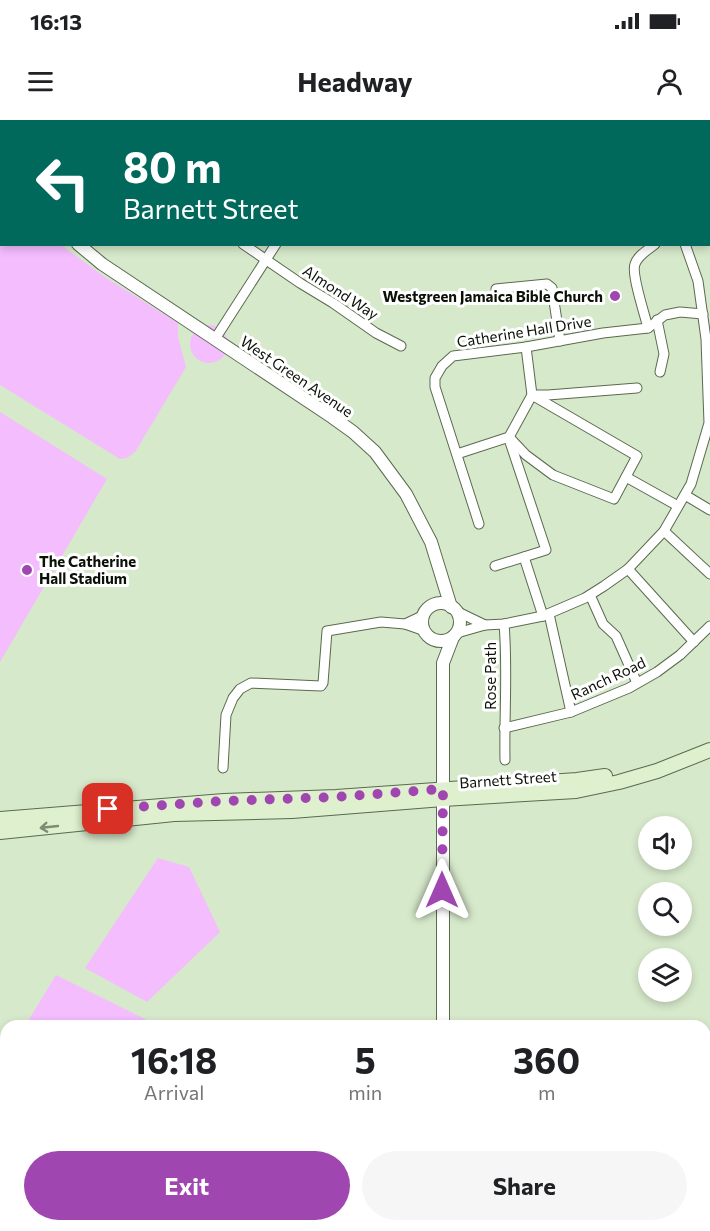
<!DOCTYPE html>
<html lang="en">
<head>
<meta charset="utf-8">
<style>
	body { margin:0; font-family:Commissioner,sans-serif; background:#f6f6f6; color:#202124; height:100vh; display:flex; flex-direction:column; font-size:22px; white-space:nowrap }
	* { box-sizing:border-box; margin:0 }
	p { font-size:20px; color:#757577 }
	.icon { flex:none; width:33px; height:33px; fill:none; stroke:currentColor; stroke-width:2; stroke-linecap:round; stroke-linejoin:round }
	.map { position:relative; flex:1; overflow:hidden }
	.drawer { position:absolute; left:0px; top:900px; width:711px; height:212px; display:flex; flex-direction:column; background:#fff; border-radius:18px 18px 0 0; box-shadow:0 3px 9px #0003 }
	.drawer>* { flex:none }
	.top-card { position:absolute; left:0px; top:0px; width:711px; height:126px; box-shadow:0 3px 9px #0003; background:#00695c; color:#fff; overflow:hidden }
	.fabs { position:absolute; left:638px; top:696px; display:grid; gap:12px }
	.fabs a { display:grid; place-items:center; width:54px; height:54px; border-radius:50%; background:#fff; box-shadow:0 3px 9px #0003; font-size:30px }
	.pin { position:absolute; display:grid; place-items:center; width:51px; height:51px; color:#fff; margin:-26px; border-radius:12px; box-shadow:0 3px 9px #0006 }
	.me { position:absolute; width:66px; margin:-33px; rotate:0deg; stroke-linejoin:round; filter:drop-shadow(0 0 4px #0008) }
	.turn { display:flex; align-items:center; gap:21px; height:126px; padding:0 24px; font-size:27px }
	.turn .icon { width:78px; height:78px; stroke-width:2.5 }
	.turn b { display:block; font-size:42px; line-height:51px }
	.eta { display:flex; justify-content:space-evenly; align-items:center; height:102px; text-align:center }
	.eta b { font-size:36px; font-weight:700; line-height:42px }
	.button { display:flex; gap:12px; margin-top:auto; padding:12px 24px }
	.button a { flex:1; height:69px; border-radius:36px; background:#a046b1; color:#fff; font-size:24px; font-weight:700; line-height:69px; text-align:center }
	.button a+a { background:#f6f6f6; color:#202124 }
	.status { display:flex; justify-content:space-between; align-items:center; height:42px; padding:0 30px; background:#fff; direction:ltr }
	.status svg { height:16px; fill:currentColor }
	header { display:flex; justify-content:space-between; align-items:center; height:78px; padding:0 24px; background:#fff; font-size:27px; font-weight:700 }
	.map>svg:first-child { display:block }
	.green { fill:#f4bdfe }
	.lines { fill:none; stroke-linecap:round; stroke-linejoin:round }
	.minor-casing { stroke:#5a6a4f; stroke-width:11 }
	.tertiary-casing { stroke:#5a6a4f; stroke-width:14 }
	.secondary-casing { stroke:#5a6a4f; stroke-width:16 }
	.minor { stroke:#fff; stroke-width:9 }
	.tertiary { stroke:#fff; stroke-width:12 }
	.secondary { stroke:#def0ce; stroke-width:14 }
	.oneway { stroke:#7f8c74 }
	.route { stroke:#a046b1; stroke-width:10; stroke-dasharray:0 18 }
	.poi-dot { fill:#a046b1; stroke:#fff; stroke-width:2 }
	.labels { text-anchor:middle; dominant-baseline:central; stroke-width:6; stroke-linejoin:round; paint-order:stroke }
	.street-label { font-size:15px; fill:#0b1107; stroke:#fff }
	.poi-label { font-size:15px; font-weight:bold; fill:#0b1107; stroke:#fff; text-anchor:end }
</style>
</head>
<body>
<div class="status"><b>16:13</b><svg viewBox="0 0 49 12"><path d="M0 12V9h3v3zM5 12V6h3v6zM10 12V3h3v9zM15 12V0h3v12zM26 1h20v11H26zM47 4h2v5h-2z"/></svg></div>
<header><svg class="icon" aria-label="menu" viewBox="0 0 24 24"><path d="M4 6h16M4 12h16M4 18h16"/></svg>Headway<svg class="icon" aria-label="person" viewBox="0 0 24 24"><circle cx="12" cy="8" r="4"/><path d="M4 21q1-7 8-7t8 7"/></svg></header>
<div class="map">
<svg width="710" height="1111" viewBox="0 0 710 1111">
	<rect width="100%" height="100%" fill="#d7e9cb"/>
	<!-- green -->
	<g class="green">
		<path d="M 0,66 L 2,68 L 2,124 L 61,125 L 105,157 L 178,203 L 178,217 L 186,247 L 135,332 L 127,338 L 120,339 L 0,265 Z"/>
		<circle cx="209" cy="224" r="19"/>
		<path d="M 0,292 L 107,359 L 0,542 Z"/>
		<path d="M 158,738 L 189,747 L 220,812 L 147,882 L 85,848 Z"/>
		<path d="M 56,855 L 159,906 L 25,906 Z"/>
		<path d="M 6,936 L 6,1106 L 85,1106 L 86,1111 L 0,1111 L 0,946 Z"/>
	</g>
	<g class="lines">
		<defs>
			<g id="minor">
				<path d="M 75,0 L 77,2"/>
				<path d="M 492,0 L 494,2"/>
				<path d="M 642,0 L 642,2"/>
				<path d="M 352,2 L 353,0"/>
				<path d="M 710,75 L 710,74"/>
				<path d="M 243,124 L 300,163 L 333,183 L 376,213 L 401,226"/>
				<path d="M 496,169 L 547,164 L 552,168 L 560,221"/>
				<path d="M 657,200 L 664,234 L 660,252"/>
				<path d="M 648,208 C 645,195 631,154 635,144 C 638,135 648,130 655,124"/>
				<path d="M 215,219 L 276,124"/>
				<path d="M 534,275 L 548,275 L 637,268"/>
				<path d="M 509,317 L 526,335 L 553,355 L 614,379 L 637,336 L 532,275"/>
				<path d="M 457,334 L 509,317 L 532,275 L 526,227"/>
				<path d="M 626,357 L 678,386"/>
				<path d="M 685,375 L 710,390"/>
				<path d="M 479,404 L 435,267 L 435,258 L 442,246 L 453,236 L 526,227 L 603,213 L 648,208 L 665,195 L 680,192 L 703,194"/>
				<path d="M 664,411 L 710,454"/>
				<path d="M 524,437 L 543,496"/>
				<path d="M 495,446 L 546,430 L 509,319"/>
				<path d="M 628,449 L 694,522"/>
				<path d="M 590,475 L 603,504 L 616,516 L 637,563"/>
				<path d="M 456,491 L 485,505"/>
				<path d="M 549,494 L 571,592"/>
				<path d="M 405,504 L 424,495"/>
				<path d="M 504,504 C 508,549 504,595 505,640"/>
				<path d="M 457,513 L 485,505 L 504,504 L 543,496 L 585,478 L 604,466 L 628,449 L 664,411 L 691,364 L 709,303 L 706,219 L 698,161 L 685,124"/>
				<path d="M 504,608 L 571,592 L 629,568 L 657,552 L 680,535 L 710,506"/>
				<path d="M 223,648 L 226,595 L 233,578 L 240,569 L 251,563 L 321,566 L 323,563 L 327,511 L 381,502 L 405,504 L 425,511"/>
				<path d="M 271,1111 L 271,1106"/>
			</g>
			<g id="tertiary">
				<path d="M 0,55 L 2,57"/>
				<path d="M 78,124 L 102,144 L 332,297 L 353,312 L 375,332 L 406,374 L 431,422 L 451,487"/>
				<circle cx="441" cy="502" r="19"/>
				<path d="M 443,906 L 443,543 L 453,517"/>
				<path d="M 444,1106 L 444,1111"/>
			</g>
			<g id="secondary">
				<path d="M 0,699 L 224,681 L 336,677 L 577,660 L 605,656"/>
				<path d="M 0,712 L 174,694 L 292,691 L 443,679 L 576,671 L 619,662 L 657,651 L 710,630"/>
			</g>
		</defs>
		<!-- minor casing -->
		<use href="#minor" class="minor-casing"/>
		<!-- tertiary casing -->
		<use href="#tertiary" class="tertiary-casing"/>
		<!-- secondary casing -->
		<use href="#secondary" class="secondary-casing"/>
		<!-- minor -->
		<use href="#minor" class="minor"/>
		<!-- tertiary -->
		<use href="#tertiary" class="tertiary"/>
		<!-- secondary -->
		<use href="#secondary" class="secondary"/>
	</g>
	<!-- one-way arrows -->
	<defs><path id="oneway-shaft" d="M-6 0H5M1.5-3L5.5 0L1.5 3" fill="none" stroke-width="1.6" stroke-linecap="round" stroke-linejoin="round" transform="scale(1.5)"/></defs>
	<use class="oneway" href="#oneway-shaft" transform="translate(49 707) rotate(174)"/>
	<g class="lines">
		<!-- route -->
		<path class="route" d="M 108,689 L 224,681 L 336,677 L 443,669 L 442,770"/>
	</g>
	<!-- markers -->
	<g class="poi-dot">
		<circle cx="615" cy="176" r="6"/>
		<circle cx="27" cy="450" r="6"/>
	</g>
	<g class="labels">
		<!-- street labels -->
		<g class="street-label">
			<text transform="translate(341 172) rotate(33)">Almond Way</text>
			<text transform="translate(524 211) rotate(-9)">Catherine Hall Drive</text>
			<text transform="translate(297 256) rotate(34)">West Green Avenue</text>
			<text transform="translate(490 556) rotate(-90)">Rose Path</text>
			<text transform="translate(608 558) rotate(-25)">Ranch Road</text>
			<text transform="translate(508 659) rotate(-4)">Barnett Street</text>
		</g>
		<!-- poi labels -->
		<g class="poi-label">
			<text x="603" y="176">Westgreen Jamaica Bible Church</text>
			<text x="39" y="441" text-anchor="start">The Catherine<tspan x="39" dy="17">Hall Stadium</tspan></text>
		</g>
	</g>
</svg>
<div class="fabs">
<a><svg class="icon" aria-label="sound" viewBox="0 0 24 24"><path d="M4 9h4l5-4v14l-5-4H4zM17 9q2 3 0 6"/></svg></a>
<a><svg class="icon" aria-label="search" viewBox="0 0 24 24"><circle cx="10" cy="10" r="6"/><path d="M15 15l6 6"/></svg></a>
<a><svg class="icon" aria-label="layers" viewBox="0 0 24 24"><path d="M12 4l9 5-9 5-9-5zM3 14l9 5 9-5"/></svg></a>
</div>
<div class="pin" style="left:108px;top:689px;background:#d93025"><svg class="icon" aria-label="arrive" viewBox="0 0 24 24"><path d="M6 21V4h12l-3 4 3 4H6"/></svg></div>
<svg class="me" style="left:442px;top:770px" viewBox="-20 -20 40 40"><path d="M0-17L14 15 0 8-14 15z" fill="#a046b1" stroke="#fff" stroke-width="4"/></svg>
<div class="top-card">
<div class="turn"><svg class="icon" aria-label="left" viewBox="0 0 24 24"><path d="M17 20v-9H6M10 6l-5 5 5 5"/></svg><div><b>80 m</b>Barnett Street</div></div>
</div>
<section class="drawer">
<div class="eta">
<div><b>16:18</b><p>Arrival</p></div>
<div><b>5</b><p>min</p></div>
<div><b>360</b><p>m</p></div>
</div>
<div class="button"><a>Exit</a><a>Share</a></div>
</section>
</div>
</body>
</html>
